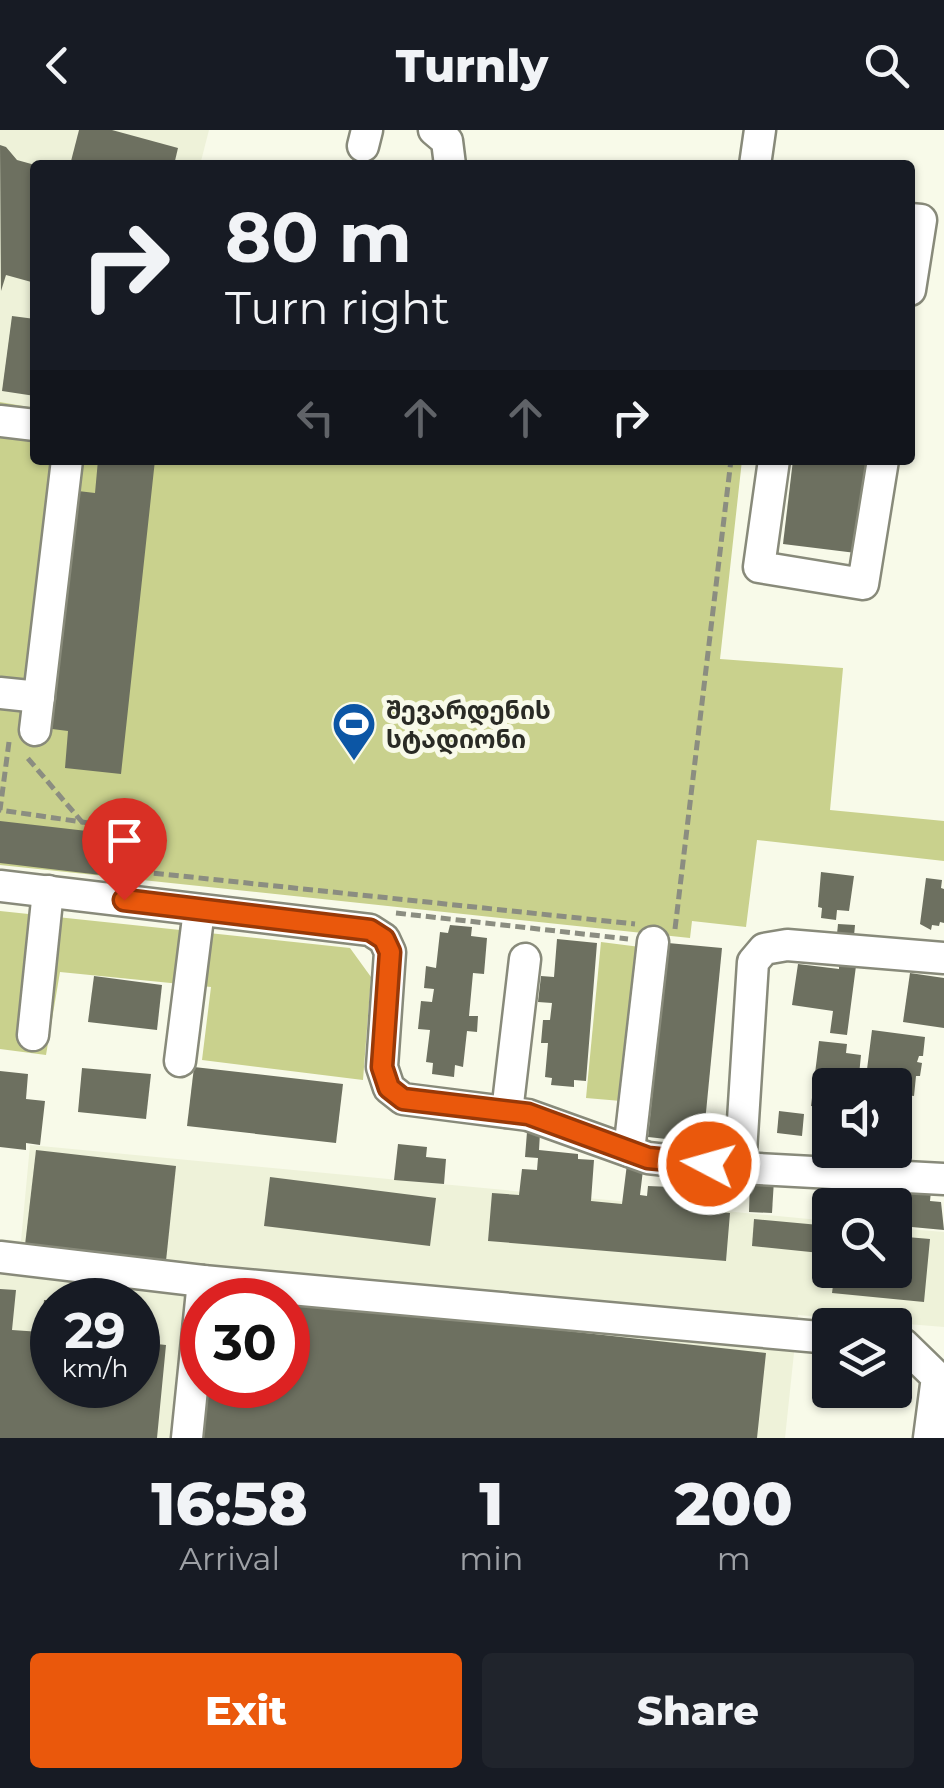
<!DOCTYPE html>
<html lang="en">
<head>
<meta charset="utf-8">
<style>
	body { margin:0; font-family:Montserrat,"Noto Sans Georgian",sans-serif; background:#20242c; color:#f1f3f6; height:100vh; display:flex; flex-direction:column; font-size:38px; white-space:nowrap }
	* { box-sizing:border-box; margin:0 }
	p { font-size:32px; color:#9ea1a6 }
	.icon { flex:none; width:55px; height:55px; fill:none; stroke:currentColor; stroke-width:2; stroke-linecap:round; stroke-linejoin:round }
	.map { position:relative; height:1308px; overflow:hidden }
	.panel { display:flex; flex-direction:column; background:#171b24; flex:1 }
	.panel>* { flex:none }
	.guide { position:absolute; left:30px; top:30px; width:885px; height:305px; border-radius:10px; box-shadow:0 2px 8px #0004; background:#171b24; color:#f1f3f6; overflow:hidden }
	.buttons { position:absolute; left:812px; top:938px; display:grid; gap:20px }
	.buttons a { display:grid; place-items:center; width:100px; height:100px; border-radius:10px; background:#171b24; box-shadow:0 2px 8px #0004; font-size:50px }
	.speed { position:absolute; left:30px; top:1148px; display:flex; gap:20px; font-size:50px; font-weight:700; text-align:center }
	.speed>* { display:grid; place-content:center; width:130px; height:130px; border-radius:50%; background:#171b24; box-shadow:0 2px 8px #0004; line-height:1 }
	.speed small { font-size:25px; font-weight:400 }
	.speed .limit { border:15px solid #d22; background:#fff; color:#111 }
	.pin { position:absolute; display:grid; place-items:center; width:85px; height:85px; color:#fff; margin:-102px -42px; border-radius:50% 50% 50% 0; rotate:-45deg; box-shadow:0 0 10px #0007 }
	.pin .icon { rotate:45deg }
	.me { position:absolute; width:110px; margin:-55px; rotate:276deg; stroke-linejoin:round; filter:drop-shadow(0 0 8px #0008) }
	.turn { display:flex; align-items:center; gap:35px; height:210px; padding:0 30px; font-size:45px }
	.turn .icon { width:130px; height:130px; stroke-width:2.5 }
	.turn b { display:block; font-size:70px; line-height:85px }
	.lanes { display:flex; align-items:center; height:95px; padding:0 30px; background:#0003; justify-content:center; gap:50px; direction:ltr }
	.lanes .off { opacity:.35 }
	.eta { display:flex; justify-content:space-evenly; align-items:center; height:170px; text-align:center }
	.eta b { font-size:60px; font-weight:800; line-height:70px }
	.button { display:flex; gap:20px; margin-top:auto; padding:20px 30px }
	.button a { flex:1; height:115px; border-radius:10px; background:#ea580c; color:#fff; font-size:40px; font-weight:800; line-height:115px; text-align:center }
	.button a+a { background:#20242c; color:#f1f3f6 }
	header { display:flex; justify-content:space-between; align-items:center; height:130px; padding:0 30px; background:#171b24; font-size:45px; font-weight:800 }
	.map>svg:first-child { display:block }
	.built { fill:#eef2d9; fill-rule:evenodd }
	.green { fill:#c9d18d }
	.building { fill:#6d7060 }
	.lines { fill:none; stroke-linecap:round; stroke-linejoin:round }
	.minor-casing { stroke:#888a7a; stroke-width:35 }
	.path { stroke:#8b8d81; stroke-width:5; stroke-dasharray:10 5; stroke-linecap:butt }
	.minor { stroke:#fff; stroke-width:30 }
	.route-casing { stroke:#983908; stroke-width:25 }
	.route { stroke:#ea580c; stroke-width:18 }
	.labels { text-anchor:middle; dominant-baseline:central; stroke-width:10; stroke-linejoin:round; paint-order:stroke }
	.poi-label { font-size:25px; font-weight:bold; fill:#2a2b25; stroke:#f8fae9; text-anchor:start }
</style>
</head>
<body>
<header><svg class="icon" aria-label="back" viewBox="0 0 24 24"><path d="M15 5l-7 7 7 7"/></svg>Turnly<svg class="icon" aria-label="search" viewBox="0 0 24 24"><circle cx="10" cy="10" r="6"/><path d="M15 15l6 6"/></svg></header>
<div class="map">
<svg width="944" height="1308" viewBox="0 0 944 1308">
	<rect width="100%" height="100%" fill="#f8fae9"/>
	<!-- built -->
	<g class="built">
		<path d="M 0,0 L 209,0 L 200,35 L 35,35 L 35,278 L 0,272 Z"/>
		<path d="M 30,1015 L 830,1091 L 830,1140 L 895,1140 L 895,1098 L 944,1102 L 944,1197 L 798,1185 L 785,1308 L 0,1308 L 0,1109 L 21,1111 ZM 52,1170 L 138,1170 L 138,1255 L 52,1255 ZM 202,1170 L 288,1170 L 288,1255 L 202,1255 Z"/>
	</g>
	<!-- green -->
	<g class="green">
		<path d="M 0,272 L 35,278 L 35,330 L 742,330 L 720,529 L 843,538 L 830,680 L 944,691 L 944,731 L 757,710 L 746,797 L 692,791 L 690,808 L 0,735 Z"/>
		<path d="M 0,781 L 350,818 L 371,847 L 363,950 L 202,930 L 211,857 L 60,842 L 46,925 L 0,919 Z"/>
		<path d="M 601,812 L 648,818 L 621,971 L 586,968 Z"/>
	</g>
	<!-- building -->
	<g class="building">
		<path d="M 79,0 L 112,0 L 178,18 L 174,35 L 70,35 Z"/>
		<path d="M 0,15 L 6,17 L 17,30 L 35,35 L 35,153 L 6,145 L 1,161 Z"/>
		<path d="M 12,186 L 35,189 L 35,266 L 2,261 Z"/>
		<path d="M 98,330 L 155,330 L 121,644 L 65,638 L 68,601 L 52,599 L 78,361 L 95,363 Z"/>
		<path d="M 793,330 L 867,330 L 856,423 L 783,414 Z"/>
		<path d="M 0,691 L 87,701 L 85,720 L 103,722 L 101,745 L 0,733 Z"/>
		<path d="M 821,742 L 854,746 L 849,781 L 837,780 L 836,790 L 821,788 L 822,778 L 818,777 Z"/>
		<path d="M 926,748 L 942,750 L 941,758 L 944,759 L 944,793 L 940,792 L 939,796 L 932,795 L 931,800 L 920,794 Z"/>
		<path d="M 838,794 L 855,795 L 854,806 L 837,804 Z"/>
		<path d="M 450,795 L 472,797 L 471,806 L 487,808 L 484,844 L 473,843 L 469,886 L 478,886 L 477,902 L 467,901 L 463,937 L 455,935 L 454,947 L 432,944 L 433,933 L 426,932 L 430,900 L 418,899 L 421,871 L 432,872 L 434,859 L 424,858 L 426,836 L 436,838 L 440,802 L 448,803 Z"/>
		<path d="M 557,809 L 597,813 L 586,951 L 574,950 L 574,957 L 551,955 L 552,948 L 545,947 L 548,913 L 541,913 L 543,890 L 550,890 L 552,873 L 538,872 L 541,846 L 554,847 Z"/>
		<path d="M 668,813 L 722,818 L 703,1013 L 648,1007 Z"/>
		<path d="M 798,834 L 839,839 L 839,834 L 856,836 L 847,905 L 830,903 L 833,881 L 792,875 Z"/>
		<path d="M 910,843 L 944,848 L 944,898 L 903,892 Z"/>
		<path d="M 94,846 L 162,855 L 157,900 L 88,892 Z"/>
		<path d="M 872,900 L 925,907 L 923,926 L 919,926 L 917,932 L 922,933 L 920,946 L 916,946 L 914,966 L 895,964 L 895,955 L 865,955 Z"/>
		<path d="M 819,911 L 847,914 L 846,923 L 861,925 L 858,955 L 830,955 L 830,978 L 811,976 Z"/>
		<path d="M 194,937 L 343,954 L 336,1013 L 187,996 Z"/>
		<path d="M 82,938 L 151,944 L 146,989 L 78,982 Z"/>
		<path d="M 0,941 L 28,944 L 26,969 L 45,971 L 40,1015 L 26,1013 L 26,1020 L 0,1017 Z"/>
		<path d="M 779,981 L 804,984 L 802,1006 L 777,1003 Z"/>
		<path d="M 527,1002 L 540,1003 L 539,1020 L 578,1024 L 578,1029 L 594,1030 L 591,1071 L 622,1074 L 627,1034 L 643,1040 L 640,1065 L 647,1066 L 648,1056 L 671,1057 L 671,1046 L 690,1047 L 687,1079 L 730,1083 L 726,1131 L 488,1111 L 492,1063 L 519,1065 L 522,1039 L 537,1040 L 538,1028 L 525,1027 Z"/>
		<path d="M 398,1014 L 427,1017 L 426,1027 L 446,1029 L 444,1054 L 394,1050 Z"/>
		<path d="M 36,1020 L 176,1036 L 166,1131 L 25,1115 Z"/>
		<path d="M 270,1047 L 436,1068 L 430,1116 L 264,1096 Z"/>
		<path d="M 750,1048 L 774,1049 L 772,1083 L 749,1082 Z"/>
		<path d="M 852,1058 L 895,1061 L 894,1075 L 851,1075 Z"/>
		<path d="M 904,1058 L 931,1061 L 930,1071 L 941,1072 L 944,1100 L 901,1096 Z"/>
		<path d="M 754,1089 L 830,1096 L 830,1124 L 752,1116 Z"/>
		<path d="M 895,1106 L 930,1109 L 924,1172 L 832,1163 L 835,1140 L 895,1140 Z"/>
		<path d="M 0,1159 L 16,1160 L 12,1200 L 41,1202 L 44,1170 L 52,1170 L 52,1255 L 138,1255 L 138,1212 L 166,1215 L 157,1308 L 0,1308 Z"/>
		<path d="M 288,1170 L 766,1223 L 757,1308 L 199,1308 L 204,1255 L 288,1255 Z"/>
	</g>
	<g class="lines">
		<defs>
			<g id="minor">
				<path d="M 434,0 L 447,11 L 450,35"/>
				<path d="M 363,16 L 367,0"/>
				<path d="M 755,35 L 760,0"/>
				<path d="M 910,89 L 921,90 L 910,160"/>
				<path d="M 0,291 L 35,295"/>
				<path d="M 774,330 L 759,437 L 863,454 L 883,330"/>
				<path d="M 0,563 L 39,567"/>
				<path d="M 35,600 L 67,330"/>
				<path d="M 0,756 L 370,800 L 384,809 L 390,822 L 382,937 L 389,958 L 403,969 L 528,985 L 648,1028 L 740,1038 L 944,1049"/>
				<path d="M 33,905 L 48,761"/>
				<path d="M 180,931 L 199,780"/>
				<path d="M 507,982 L 525,829"/>
				<path d="M 629,1021 L 653,812"/>
				<path d="M 740,1038 L 753,832 L 764,819 L 787,815 L 944,828"/>
				<path d="M 0,1127 L 203,1151 L 830,1208"/>
				<path d="M 895,1213 L 903,1214 L 937,1247 L 929,1308"/>
				<path d="M 187,1308 L 203,1151"/>
			</g>
		</defs>
		<!-- minor casing -->
		<use href="#minor" class="minor-casing"/>
		<!-- path -->
		<g class="path">
			<path d="M 9,612 L 0,680 L 82,692 L 25,625"/>
			<path d="M 82,692 L 111,696 L 108,739 L 113,739"/>
			<path d="M 124,740 L 635,794"/>
			<path d="M 396,783 L 628,809"/>
			<path d="M 675,799 L 731,330"/>
		</g>
		<!-- minor -->
		<use href="#minor" class="minor"/>
	</g>
	<g class="lines">
		<defs>
			<path id="route" d="M 124,770 L 370,800 L 384,809 L 390,822 L 382,937 L 389,958 L 403,969 L 528,984 L 648,1028 L 709,1034"/>
		</defs>
		<!-- route casing -->
		<use href="#route" class="route-casing"/>
		<!-- route -->
		<use href="#route" class="route"/>
	</g>
	<!-- icons -->
	<defs>
		<symbol id="stadium-pin" viewBox="-11 -11 22 30"><path d="M0 17L-7.5 6A9.5 9.5 0 1 1 7.5 6Z" fill="#0c56a5" stroke="#f8fae9"/><path d="M0-5a6.5 5 0 1 0 0 10a6.5 5 0 1 0 0-10ZM-3.5-1.8h7v3.6h-7Z" fill="#fff"/></symbol>
	</defs>
	<g fill-rule="evenodd">
		<use href="#stadium-pin" x="329" y="569" width="50" height="68"/>
	</g>
	<g class="labels">
		<!-- poi labels -->
		<g class="poi-label">
			<text x="386" y="580">შევარდენის<tspan x="386" dy="29">სტადიონი</tspan></text>
		</g>
	</g>
</svg>
<div class="buttons">
<a><svg class="icon" aria-label="sound" viewBox="0 0 24 24"><path d="M4 9h4l5-4v14l-5-4H4zM17 9q2 3 0 6"/></svg></a>
<a><svg class="icon" aria-label="search" viewBox="0 0 24 24"><circle cx="10" cy="10" r="6"/><path d="M15 15l6 6"/></svg></a>
<a><svg class="icon" aria-label="layers" viewBox="0 0 24 24"><path d="M12 4l9 5-9 5-9-5zM3 14l9 5 9-5"/></svg></a>
</div>
<div class="speed"><div>29<small>km/h</small></div><div class="limit">30</div></div>
<div class="pin" style="left:124px;top:770px;background:#d93025"><svg class="icon" aria-label="arrive" viewBox="0 0 24 24"><path d="M6 21V4h12l-3 4 3 4H6"/></svg></div>
<svg class="me" style="left:709px;top:1034px" viewBox="-20 -20 40 40"><circle r="17" fill="#ea580c" stroke="#fff" stroke-width="3"/><path d="M0-11L8 9 0 5-8 9z" fill="#fff"/></svg>
<div class="guide">
<div class="turn"><svg class="icon" aria-label="right" viewBox="0 0 24 24"><path d="M7 20v-9h11M14 6l5 5-5 5"/></svg><div><b>80 m</b>Turn right</div></div>
<div class="lanes"><svg class="icon off" aria-label="left" viewBox="0 0 24 24"><path d="M17 20v-9H6M10 6l-5 5 5 5"/></svg><svg class="icon off" aria-label="ahead" viewBox="0 0 24 24"><path d="M12 20V5M6 11l6-6 6 6"/></svg><svg class="icon off" aria-label="ahead" viewBox="0 0 24 24"><path d="M12 20V5M6 11l6-6 6 6"/></svg><svg class="icon" aria-label="right" viewBox="0 0 24 24"><path d="M7 20v-9h11M14 6l5 5-5 5"/></svg></div>
</div>
</div>
<section class="panel">
<div class="eta">
<div><b>16:58</b><p>Arrival</p></div>
<div><b>1</b><p>min</p></div>
<div><b>200</b><p>m</p></div>
</div>
<div class="button"><a>Exit</a><a>Share</a></div>
</section>
</body>
</html>
